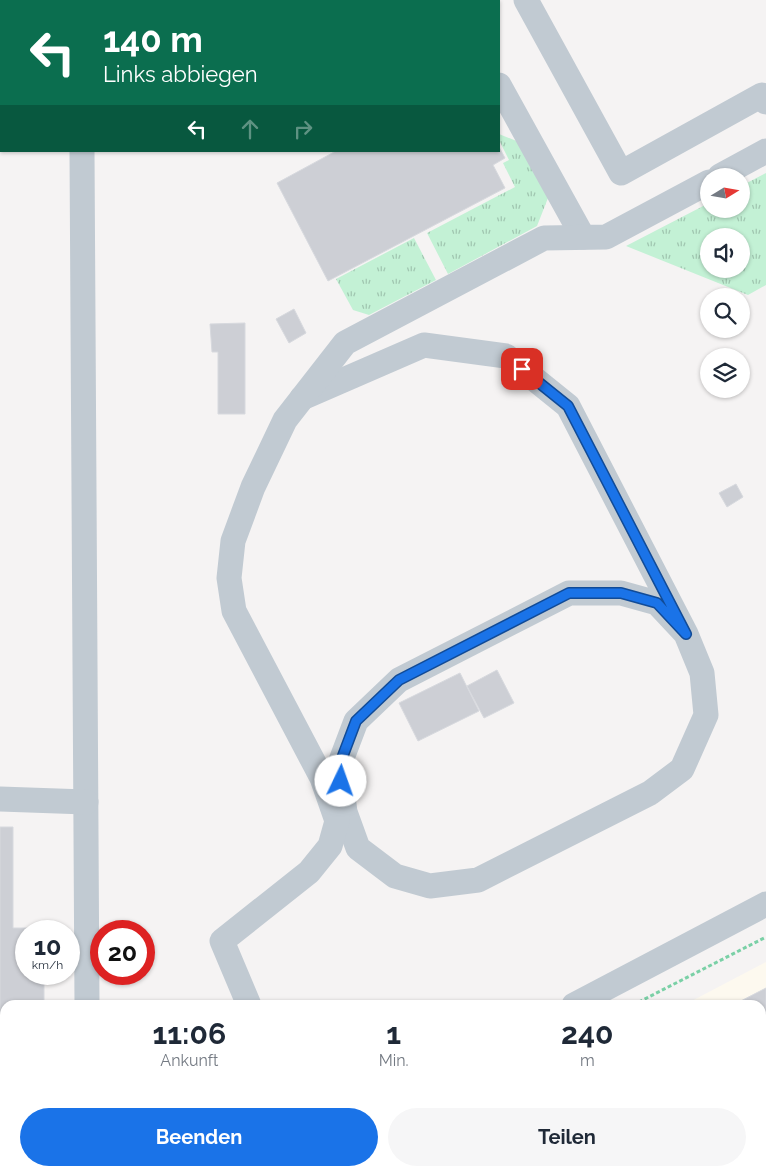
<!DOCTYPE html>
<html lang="de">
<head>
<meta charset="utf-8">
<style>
	body { margin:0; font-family:Raleway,sans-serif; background:#f6f6f7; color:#1f2937; height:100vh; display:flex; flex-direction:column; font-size:19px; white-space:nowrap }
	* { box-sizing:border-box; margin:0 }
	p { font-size:16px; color:#747a83 }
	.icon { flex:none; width:28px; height:28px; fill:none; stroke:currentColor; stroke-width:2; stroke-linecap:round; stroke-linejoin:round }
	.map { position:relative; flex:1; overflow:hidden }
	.sheet { position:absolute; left:0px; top:1000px; width:766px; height:176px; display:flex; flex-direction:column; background:#fff; border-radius:15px 15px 0 0; box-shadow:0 1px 4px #0004 }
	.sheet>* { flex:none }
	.hud { position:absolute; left:0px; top:0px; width:500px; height:152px; box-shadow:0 1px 4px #0004; background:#0b6e4f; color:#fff; overflow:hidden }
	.needle { width:32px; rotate:79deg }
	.fabs { position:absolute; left:700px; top:168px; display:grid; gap:10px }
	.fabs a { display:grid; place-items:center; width:50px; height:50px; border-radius:50%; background:#fff; box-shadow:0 1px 4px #0004; font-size:25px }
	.speed { position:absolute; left:15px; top:920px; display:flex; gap:10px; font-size:25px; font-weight:700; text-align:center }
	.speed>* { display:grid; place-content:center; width:65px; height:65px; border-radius:50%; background:#fff; box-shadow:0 1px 4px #0004; line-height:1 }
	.speed small { font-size:12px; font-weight:400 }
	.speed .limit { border:8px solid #d22; background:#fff; color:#111 }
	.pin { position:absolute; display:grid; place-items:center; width:42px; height:42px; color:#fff; margin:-21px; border-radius:10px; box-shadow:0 2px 8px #0006 }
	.me { position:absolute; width:55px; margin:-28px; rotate:3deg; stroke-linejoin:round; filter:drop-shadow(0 0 4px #0008) }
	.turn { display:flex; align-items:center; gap:18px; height:105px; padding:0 20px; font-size:22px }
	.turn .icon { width:65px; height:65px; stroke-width:2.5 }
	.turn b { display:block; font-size:35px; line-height:42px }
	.lanes { display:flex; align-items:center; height:48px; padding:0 20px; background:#0003; justify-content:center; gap:25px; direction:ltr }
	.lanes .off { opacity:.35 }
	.eta { display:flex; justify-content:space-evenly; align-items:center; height:85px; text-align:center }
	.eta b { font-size:30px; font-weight:700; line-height:35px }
	.action { display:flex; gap:10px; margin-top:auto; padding:10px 20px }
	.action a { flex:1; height:58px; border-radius:30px; background:#1a73e8; color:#fff; font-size:20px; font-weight:700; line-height:58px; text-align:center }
	.action a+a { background:#f6f6f7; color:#1f2937 }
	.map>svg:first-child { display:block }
	.commercial { fill:#fdf9ef }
	.grass { fill:url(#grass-tufts); fill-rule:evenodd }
	.building { fill:#cdcfd5; stroke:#d7d9de }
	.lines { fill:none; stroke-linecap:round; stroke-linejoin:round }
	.path { stroke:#7ad0a6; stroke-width:3; stroke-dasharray:4 2.5; stroke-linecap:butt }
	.minor { stroke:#c1cad2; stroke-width:25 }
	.route-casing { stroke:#114b97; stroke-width:12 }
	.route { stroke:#1a73e8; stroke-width:9 }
</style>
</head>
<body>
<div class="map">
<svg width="766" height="1176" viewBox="0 0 766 1176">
	<defs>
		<pattern id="grass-tufts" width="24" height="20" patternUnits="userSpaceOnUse" patternTransform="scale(1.25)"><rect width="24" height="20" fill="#c3f1d5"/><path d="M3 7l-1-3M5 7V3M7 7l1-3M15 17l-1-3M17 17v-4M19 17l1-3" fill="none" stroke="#a0c6b0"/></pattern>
	</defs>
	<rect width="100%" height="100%" fill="#f5f3f3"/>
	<!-- commercial -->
	<path class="commercial" d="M 766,962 L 766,1176 L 357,1176 L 366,1171 L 761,1171 L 761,1005 L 684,1005 Z"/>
	<!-- grass -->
	<g class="grass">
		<path d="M 499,134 L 519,142 L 548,198 L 537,226 L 448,274 L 427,233 L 515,187 L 503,163 L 509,160 L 499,140 Z"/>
		<path d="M 766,173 L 766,285 L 748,295 L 626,246 L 709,203 L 709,209 L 741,209 L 741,186 ZM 709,236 L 741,236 L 741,269 L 709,269 Z"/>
		<path d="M 414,238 L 436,280 L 369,315 L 353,310 L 336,279 Z"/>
	</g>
	<!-- building -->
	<g class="building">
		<path d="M 172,0 L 227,0 L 172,1 Z"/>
		<path d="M 301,0 L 339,0 L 339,1 L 298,1 Z"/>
		<path d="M 499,147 L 505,158 L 493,165 L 505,188 L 328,281 L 277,183 L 336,151 L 499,151 Z"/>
		<path d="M 294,309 L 306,333 L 289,343 L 276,319 Z"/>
		<path d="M 245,323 L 245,414 L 218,414 L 218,352 L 212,352 L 210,324 Z"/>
		<path d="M 736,484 L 743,497 L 727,507 L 719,493 Z"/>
		<path d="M 497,670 L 514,703 L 484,718 L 467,686 Z"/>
		<path d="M 460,673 L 479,711 L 418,741 L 399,703 Z"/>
		<path d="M 0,827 L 13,827 L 13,928 L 44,928 L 44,931 L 26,931 L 26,974 L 44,974 L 44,1005 L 5,1005 L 5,1171 L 44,1171 L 44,1176 L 0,1176 Z"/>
		<path d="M 766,988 L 766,1176 L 406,1176 L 415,1171 L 761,1171 L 761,1005 L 733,1005 Z"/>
	</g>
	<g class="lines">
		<!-- path -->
		<g class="path">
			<path d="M 633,1005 L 766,937"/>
			<path d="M 299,1176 L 308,1171"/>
		</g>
		<!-- minor -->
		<g class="minor">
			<path d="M 82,0 L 82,1"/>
			<path d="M 526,0 L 621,173 L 762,95 L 766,102"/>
			<path d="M 499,85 L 583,237"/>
			<path d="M 82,151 L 87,1005"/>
			<path d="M 720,176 L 766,151"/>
			<path d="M 302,398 L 424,345 L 506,356 L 568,406 L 686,634 L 702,673 L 706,715 L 682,769 L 650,793 L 478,880 L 430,886 L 395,876 L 358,848 L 345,812 L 339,766 L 356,721 L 399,680 L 569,593 L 621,593 L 657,603 L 686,634"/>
			<path d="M 0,799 L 86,802"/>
			<path d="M 249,1005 L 222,941 L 309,872 L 330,846 L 337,821 L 322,778 L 234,611 L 229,578 L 233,541 L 253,487 L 285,420 L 345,343 L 544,238 L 606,237 L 709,182"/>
			<path d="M 574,1005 L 766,904"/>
			<path d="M 87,1176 L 87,1171"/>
			<path d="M 248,1176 L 257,1171"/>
		</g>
	</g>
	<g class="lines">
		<defs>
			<path id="route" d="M 341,781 L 339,766 L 356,721 L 399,680 L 569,593 L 621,593 L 657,603 L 686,634 L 568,406 L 522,369"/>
		</defs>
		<!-- route casing -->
		<use href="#route" class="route-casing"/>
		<!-- route -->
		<use href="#route" class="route"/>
	</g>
</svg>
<div class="fabs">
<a><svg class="needle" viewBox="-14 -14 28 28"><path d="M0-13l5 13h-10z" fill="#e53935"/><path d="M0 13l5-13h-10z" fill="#747a83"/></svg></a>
<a><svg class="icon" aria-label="sound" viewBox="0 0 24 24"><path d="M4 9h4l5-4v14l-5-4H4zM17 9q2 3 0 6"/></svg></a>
<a><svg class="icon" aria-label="search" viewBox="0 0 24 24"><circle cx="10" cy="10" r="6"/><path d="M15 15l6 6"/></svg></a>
<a><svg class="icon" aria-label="layers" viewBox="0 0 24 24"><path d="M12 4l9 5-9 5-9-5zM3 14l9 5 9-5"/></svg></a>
</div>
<div class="speed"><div>10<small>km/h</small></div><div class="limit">20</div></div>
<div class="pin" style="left:522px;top:369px;background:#d93025"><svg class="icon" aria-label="arrive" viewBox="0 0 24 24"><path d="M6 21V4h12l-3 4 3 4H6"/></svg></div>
<svg class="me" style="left:341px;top:781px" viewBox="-20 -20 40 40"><circle r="19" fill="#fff"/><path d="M0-13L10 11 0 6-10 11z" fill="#1a73e8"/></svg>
<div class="hud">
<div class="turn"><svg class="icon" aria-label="left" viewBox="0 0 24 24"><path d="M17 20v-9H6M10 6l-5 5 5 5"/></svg><div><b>140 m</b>Links abbiegen</div></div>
<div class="lanes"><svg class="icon" aria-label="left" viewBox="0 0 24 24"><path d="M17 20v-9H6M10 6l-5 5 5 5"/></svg><svg class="icon off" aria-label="ahead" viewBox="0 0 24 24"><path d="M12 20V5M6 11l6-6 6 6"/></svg><svg class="icon off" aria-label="right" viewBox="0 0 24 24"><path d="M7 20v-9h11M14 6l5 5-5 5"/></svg></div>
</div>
<section class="sheet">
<div class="eta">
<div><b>11:06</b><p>Ankunft</p></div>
<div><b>1</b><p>Min.</p></div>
<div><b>240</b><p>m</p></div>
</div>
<div class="action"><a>Beenden</a><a>Teilen</a></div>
</section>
</div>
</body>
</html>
